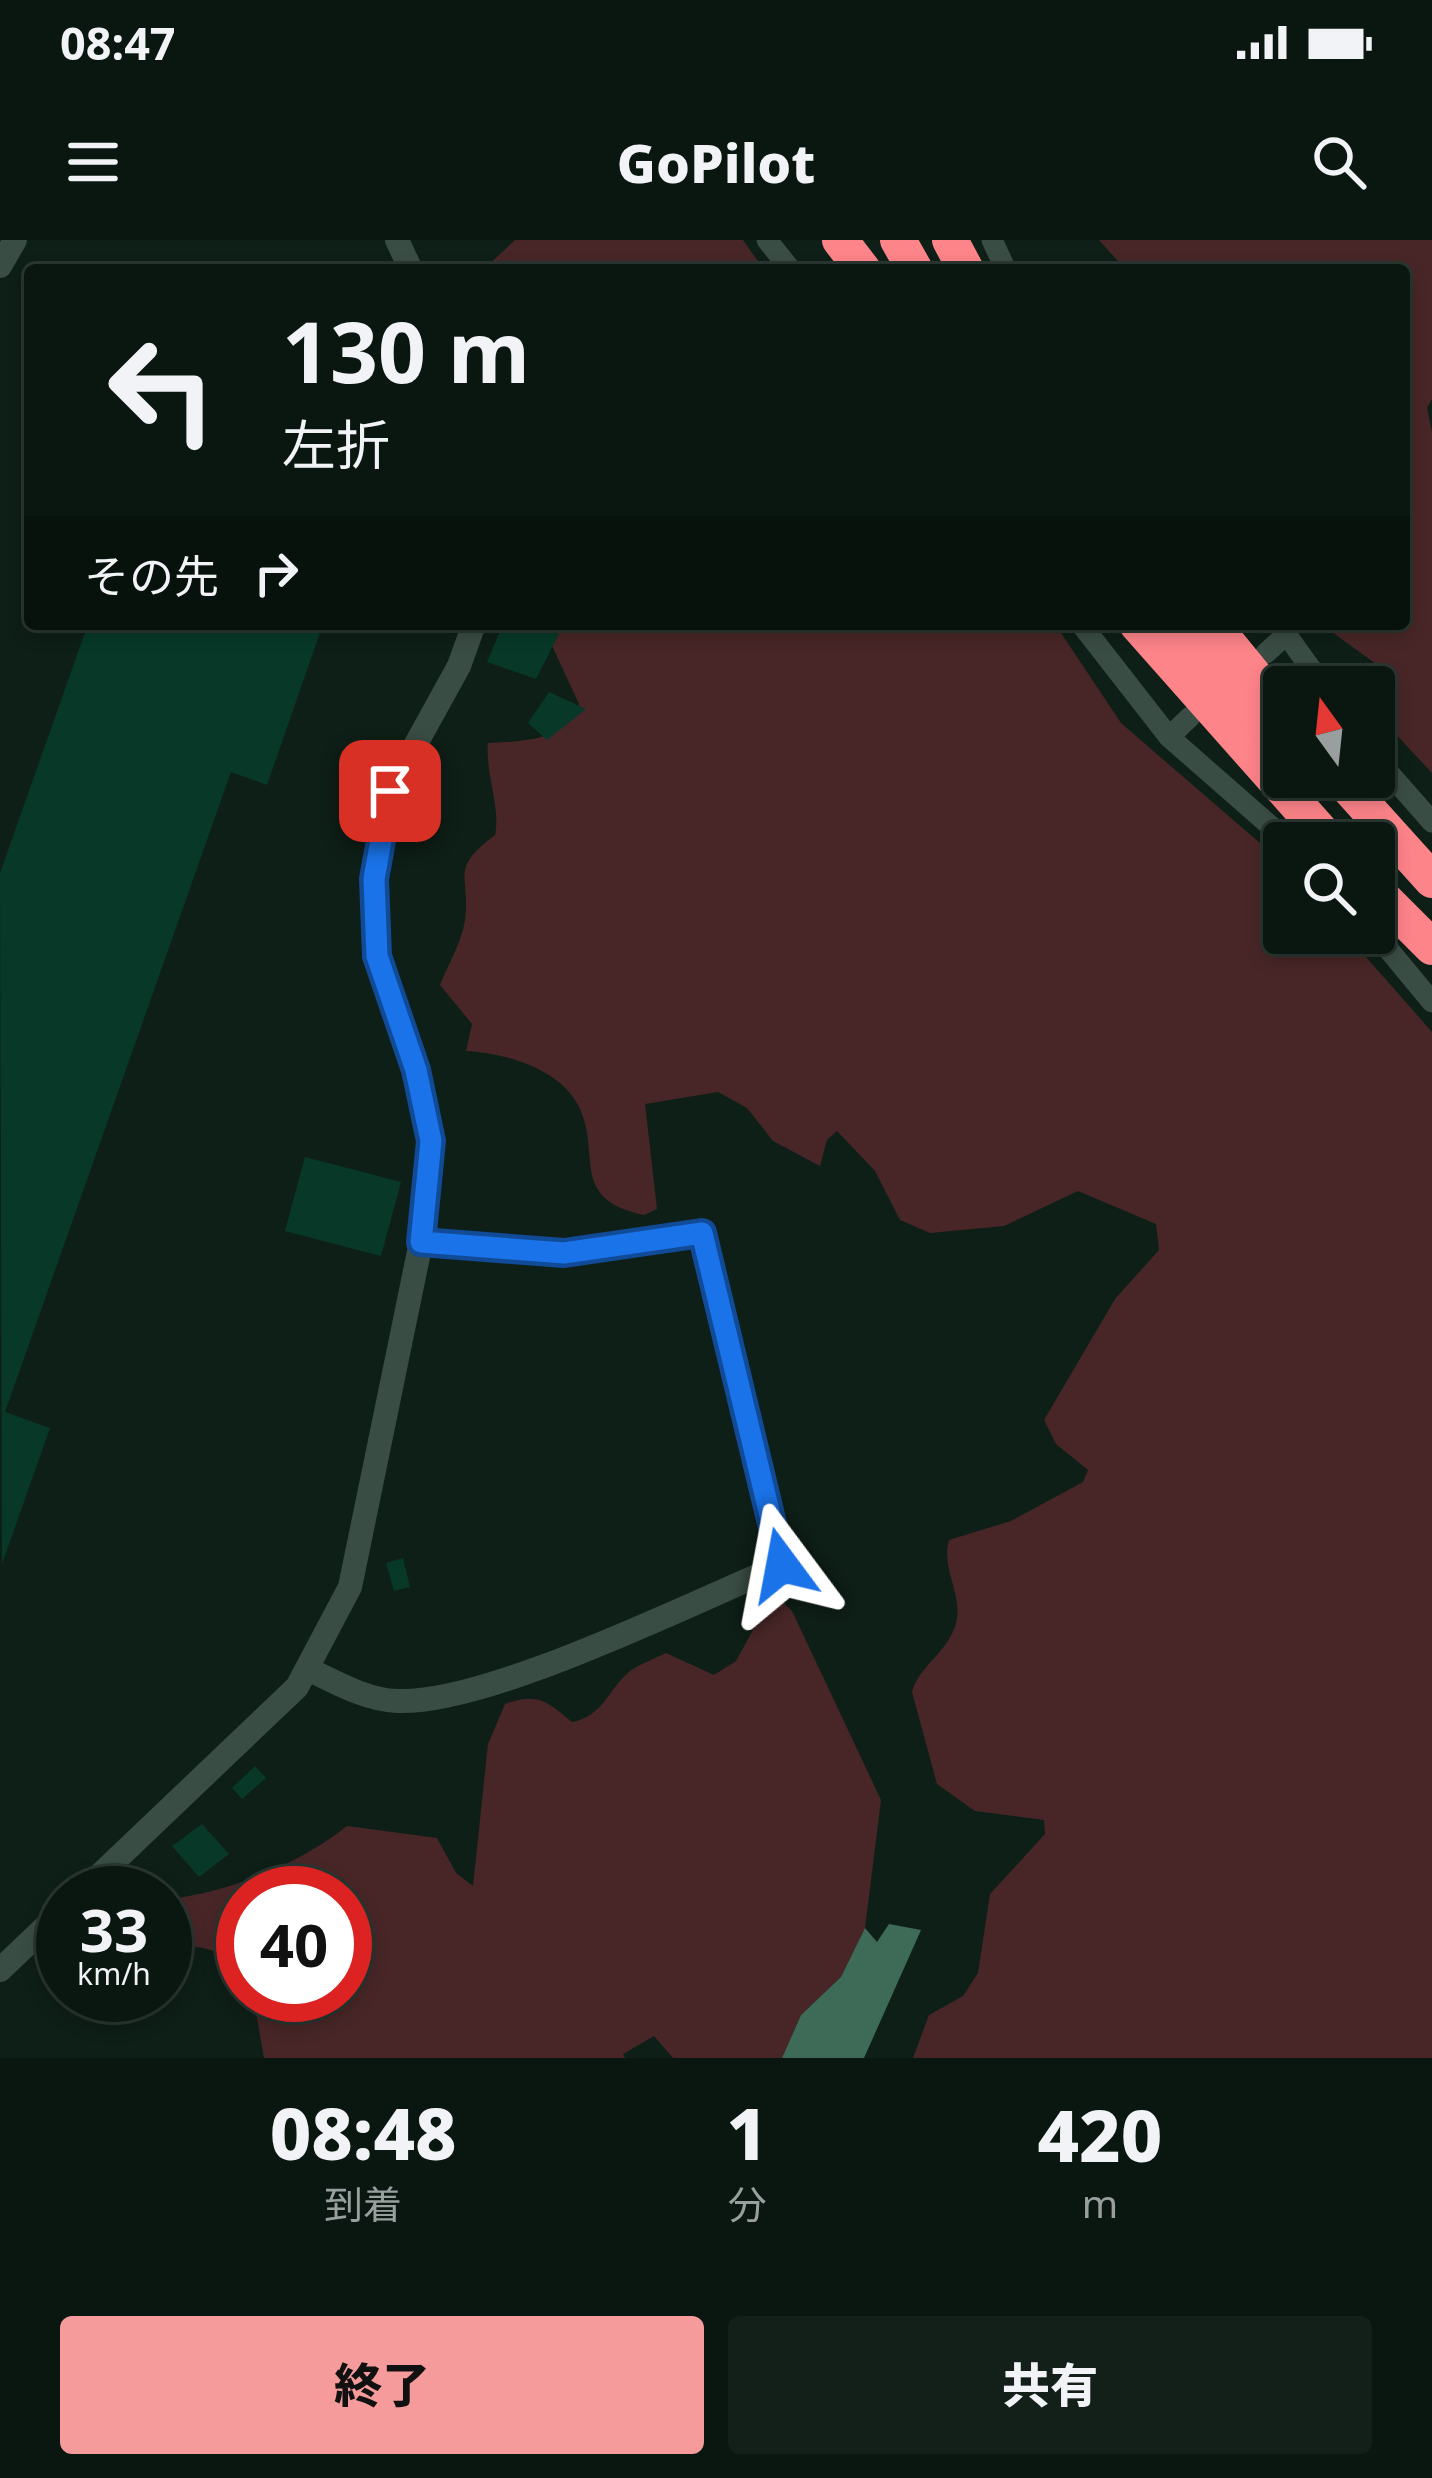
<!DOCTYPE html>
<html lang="ja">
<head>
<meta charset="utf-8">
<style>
	body { margin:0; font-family:"Noto Sans","Noto Sans JP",sans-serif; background:#13201a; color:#f1f3f6; height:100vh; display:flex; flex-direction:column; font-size:45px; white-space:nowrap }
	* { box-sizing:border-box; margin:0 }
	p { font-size:39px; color:#999f9f }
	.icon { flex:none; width:66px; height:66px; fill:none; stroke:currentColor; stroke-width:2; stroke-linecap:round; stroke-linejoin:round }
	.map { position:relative; height:1818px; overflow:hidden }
	.side { display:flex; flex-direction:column; background:#0a1711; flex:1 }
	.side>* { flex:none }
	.banner { position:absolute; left:24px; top:24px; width:1386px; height:366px; border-radius:12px; box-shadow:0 6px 18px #0003,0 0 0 3px #2a3631; background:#0a1711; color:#f1f3f6; overflow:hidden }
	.needle { width:78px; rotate:345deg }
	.controls { position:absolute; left:1263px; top:426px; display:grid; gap:24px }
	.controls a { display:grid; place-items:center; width:132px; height:132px; border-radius:12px; background:#0a1711; box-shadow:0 6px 18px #0003,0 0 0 3px #2a3631; font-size:60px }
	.speed { position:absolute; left:36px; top:1626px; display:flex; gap:24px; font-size:60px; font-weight:700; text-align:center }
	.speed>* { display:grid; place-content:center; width:156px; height:156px; border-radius:50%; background:#0a1711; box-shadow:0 6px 18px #0003,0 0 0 3px #2a3631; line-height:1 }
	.speed small { font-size:30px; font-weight:400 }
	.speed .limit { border:18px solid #d22; background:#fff; color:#111 }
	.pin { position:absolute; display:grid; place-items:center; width:102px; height:102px; color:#fff; margin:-51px; border-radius:24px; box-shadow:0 6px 18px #0006 }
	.me { position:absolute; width:132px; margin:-66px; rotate:347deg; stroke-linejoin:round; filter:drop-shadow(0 0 9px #0008) }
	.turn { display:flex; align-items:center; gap:42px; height:252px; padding:0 60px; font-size:54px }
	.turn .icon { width:156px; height:156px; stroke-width:2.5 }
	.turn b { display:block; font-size:84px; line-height:102px }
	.then { display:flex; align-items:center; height:114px; padding:0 60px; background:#0003; gap:24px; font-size:45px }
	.eta { display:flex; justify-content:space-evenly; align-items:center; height:204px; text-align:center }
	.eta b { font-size:72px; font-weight:800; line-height:84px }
	.button { display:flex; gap:24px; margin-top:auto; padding:24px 60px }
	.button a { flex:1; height:138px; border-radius:12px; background:#f59b9c; color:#111; font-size:48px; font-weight:800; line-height:138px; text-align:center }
	.button a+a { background:#13201a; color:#f1f3f6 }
	.status { display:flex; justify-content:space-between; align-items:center; height:84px; padding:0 60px; background:#0a1711; direction:ltr }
	.status svg { height:33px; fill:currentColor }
	header { display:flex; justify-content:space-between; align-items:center; height:156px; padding:0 60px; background:#0a1711; font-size:54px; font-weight:800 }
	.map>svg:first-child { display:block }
	.green { fill:#482627 }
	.water { fill:#3e6b57 }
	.building { fill:#083928 }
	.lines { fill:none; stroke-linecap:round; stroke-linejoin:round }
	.minor { stroke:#3a4d44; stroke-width:21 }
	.tertiary { stroke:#3a4d44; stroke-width:24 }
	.motorway { stroke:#fd8489; stroke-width:36 }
	.route-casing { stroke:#114b97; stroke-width:30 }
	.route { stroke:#1a73e8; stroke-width:21 }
</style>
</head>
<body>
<div class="status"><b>08:47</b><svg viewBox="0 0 49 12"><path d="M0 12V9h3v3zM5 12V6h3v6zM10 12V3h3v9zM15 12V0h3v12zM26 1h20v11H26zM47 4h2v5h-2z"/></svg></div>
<header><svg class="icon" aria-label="menu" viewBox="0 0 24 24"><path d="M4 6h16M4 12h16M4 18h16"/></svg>GoPilot<svg class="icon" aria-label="search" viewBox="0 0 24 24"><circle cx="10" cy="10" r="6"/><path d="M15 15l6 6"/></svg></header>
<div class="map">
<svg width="1432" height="1818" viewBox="0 0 1432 1818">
	<rect width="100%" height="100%" fill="#0e1f17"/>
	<!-- green -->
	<g class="green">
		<path d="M 515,0 L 743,0 L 764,30 L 483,30 Z"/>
		<path d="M 1099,0 L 1432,0 L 1432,159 L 1427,168 L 1432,192 L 1432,533 L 1391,489 L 1387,449 L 1376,424 L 1321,384 L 1404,384 L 1404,30 L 1126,30 Z"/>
		<path d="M 542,384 L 1055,384 L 1121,483 L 1284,624 L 1284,693 L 1345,693 L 1432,792 L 1432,1818 L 913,1818 L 929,1775 L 963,1756 L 978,1733 L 990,1654 L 1045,1594 L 1044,1580 L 975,1571 L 937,1544 L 912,1452 C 918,1426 953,1409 957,1378 C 961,1352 941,1327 949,1300 L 1011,1281 L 1083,1242 L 1088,1230 L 1056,1204 L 1044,1180 L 1115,1059 L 1159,1010 L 1156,984 L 1078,951 L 1004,986 L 930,993 L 900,980 L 875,931 L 837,891 L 827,900 L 820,926 L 773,901 L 747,868 L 718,852 L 645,864 L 657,969 L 644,975 C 568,959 602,914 579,867 C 561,829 505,813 466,811 L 472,784 L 440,745 C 448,725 462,701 465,680 C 471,635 448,630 495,595 C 501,566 485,534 488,503 C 522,501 565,502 579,464 Z"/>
		<path d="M 769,1361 L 783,1362 L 792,1371 L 881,1560 L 865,1688 L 841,1737 L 801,1775 L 782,1818 L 673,1818 L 654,1796 L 623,1814 L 625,1818 L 264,1818 L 253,1755 L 345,1755 L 345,1653 L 243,1653 L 243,1735 C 222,1706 199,1706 165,1705 L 165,1660 C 230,1652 296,1626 347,1586 L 437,1598 L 456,1633 L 473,1646 L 488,1504 L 505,1464 C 538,1452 547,1461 572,1482 C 604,1476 607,1450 630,1431 C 640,1424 654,1419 666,1413 L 714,1435 L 736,1421 Z"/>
	</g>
	<!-- water -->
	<path class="water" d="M 889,1684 L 921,1690 L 864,1818 L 782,1818 L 801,1775 L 841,1737 L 865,1688 L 877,1702 Z"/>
	<!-- building -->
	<g class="building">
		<path d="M 88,384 L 323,384 L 267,545 L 231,532 L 5,1172 L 50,1188 L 2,1324 L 0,633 Z"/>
		<path d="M 503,384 L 537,393 L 549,384 L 559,394 L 536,439 L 487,422 Z"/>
		<path d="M 549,452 L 586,469 L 547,500 L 528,483 Z"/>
		<path d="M 305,917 L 401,942 L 381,1016 L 285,991 Z"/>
		<path d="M 403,1318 L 410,1347 L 394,1351 L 386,1323 Z"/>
		<path d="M 255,1526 L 266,1538 L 242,1559 L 232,1548 Z"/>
		<path d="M 202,1584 L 229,1614 L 199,1637 L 172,1606 Z"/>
	</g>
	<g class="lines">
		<!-- minor -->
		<g class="minor">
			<path d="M 767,0 L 791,30"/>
			<path d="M 992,0 L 1006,30"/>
			<path d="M 1081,384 L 1169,497 L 1290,603"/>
			<path d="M 1279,384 L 1324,447"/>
			<path d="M 1266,413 L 1287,394"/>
			<path d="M 1169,497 L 1190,477"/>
			<path d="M 1374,516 L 1432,582"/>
			<path d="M 1374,692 L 1432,762"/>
		</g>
		<!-- tertiary -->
		<g class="tertiary">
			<path d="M 397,0 L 411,30"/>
			<path d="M 0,26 L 15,0"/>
			<path d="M 310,1430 C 337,1443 367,1460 397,1461 C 487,1465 691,1363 782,1325 L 702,993 L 564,1013 L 421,1002"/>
			<path d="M 81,1653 L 297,1447 L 350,1347 L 421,1002 L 431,901 L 415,830 L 377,716 L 374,639 L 390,551 L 459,426 L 474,384"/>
			<path d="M 0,1730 L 63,1670"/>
		</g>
		<!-- motorway -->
		<g class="motorway">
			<path d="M 840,0 L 863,30"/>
			<path d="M 898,0 L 915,30"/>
			<path d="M 950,0 L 966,30"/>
			<path d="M 1137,384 L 1331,603"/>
			<path d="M 1177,384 L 1284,507"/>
			<path d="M 1212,384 L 1284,472"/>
			<path d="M 1339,537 L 1432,640"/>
			<path d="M 1374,649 L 1432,707"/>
		</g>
	</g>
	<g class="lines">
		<defs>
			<path id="route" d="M 390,551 L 374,639 L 377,716 L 416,830 L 431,901 L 421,1002 L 564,1013 L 702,993 L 782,1325"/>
		</defs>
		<!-- route casing -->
		<use href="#route" class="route-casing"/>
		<!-- route -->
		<use href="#route" class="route"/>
	</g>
</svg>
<div class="controls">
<a><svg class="needle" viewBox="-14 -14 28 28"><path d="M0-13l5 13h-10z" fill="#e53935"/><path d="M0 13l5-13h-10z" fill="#999f9f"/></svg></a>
<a><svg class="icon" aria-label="search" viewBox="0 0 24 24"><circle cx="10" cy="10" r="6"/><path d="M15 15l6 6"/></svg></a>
</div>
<div class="speed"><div>33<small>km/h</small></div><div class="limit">40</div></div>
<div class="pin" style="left:390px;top:551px;background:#d93025"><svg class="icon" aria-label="arrive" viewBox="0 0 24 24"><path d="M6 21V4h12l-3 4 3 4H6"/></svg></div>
<svg class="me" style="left:782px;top:1325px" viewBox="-20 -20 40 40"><path d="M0-17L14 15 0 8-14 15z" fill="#1a73e8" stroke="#fff" stroke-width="4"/></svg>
<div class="banner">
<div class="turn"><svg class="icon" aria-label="left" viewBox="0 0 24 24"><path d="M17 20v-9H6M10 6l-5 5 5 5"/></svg><div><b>130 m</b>左折</div></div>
<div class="then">その先<svg class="icon" aria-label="right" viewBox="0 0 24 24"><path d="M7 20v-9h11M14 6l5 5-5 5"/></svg></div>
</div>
</div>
<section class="side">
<div class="eta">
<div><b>08:48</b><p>到着</p></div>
<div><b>1</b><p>分</p></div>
<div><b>420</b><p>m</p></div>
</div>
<div class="button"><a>終了</a><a>共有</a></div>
</section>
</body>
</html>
